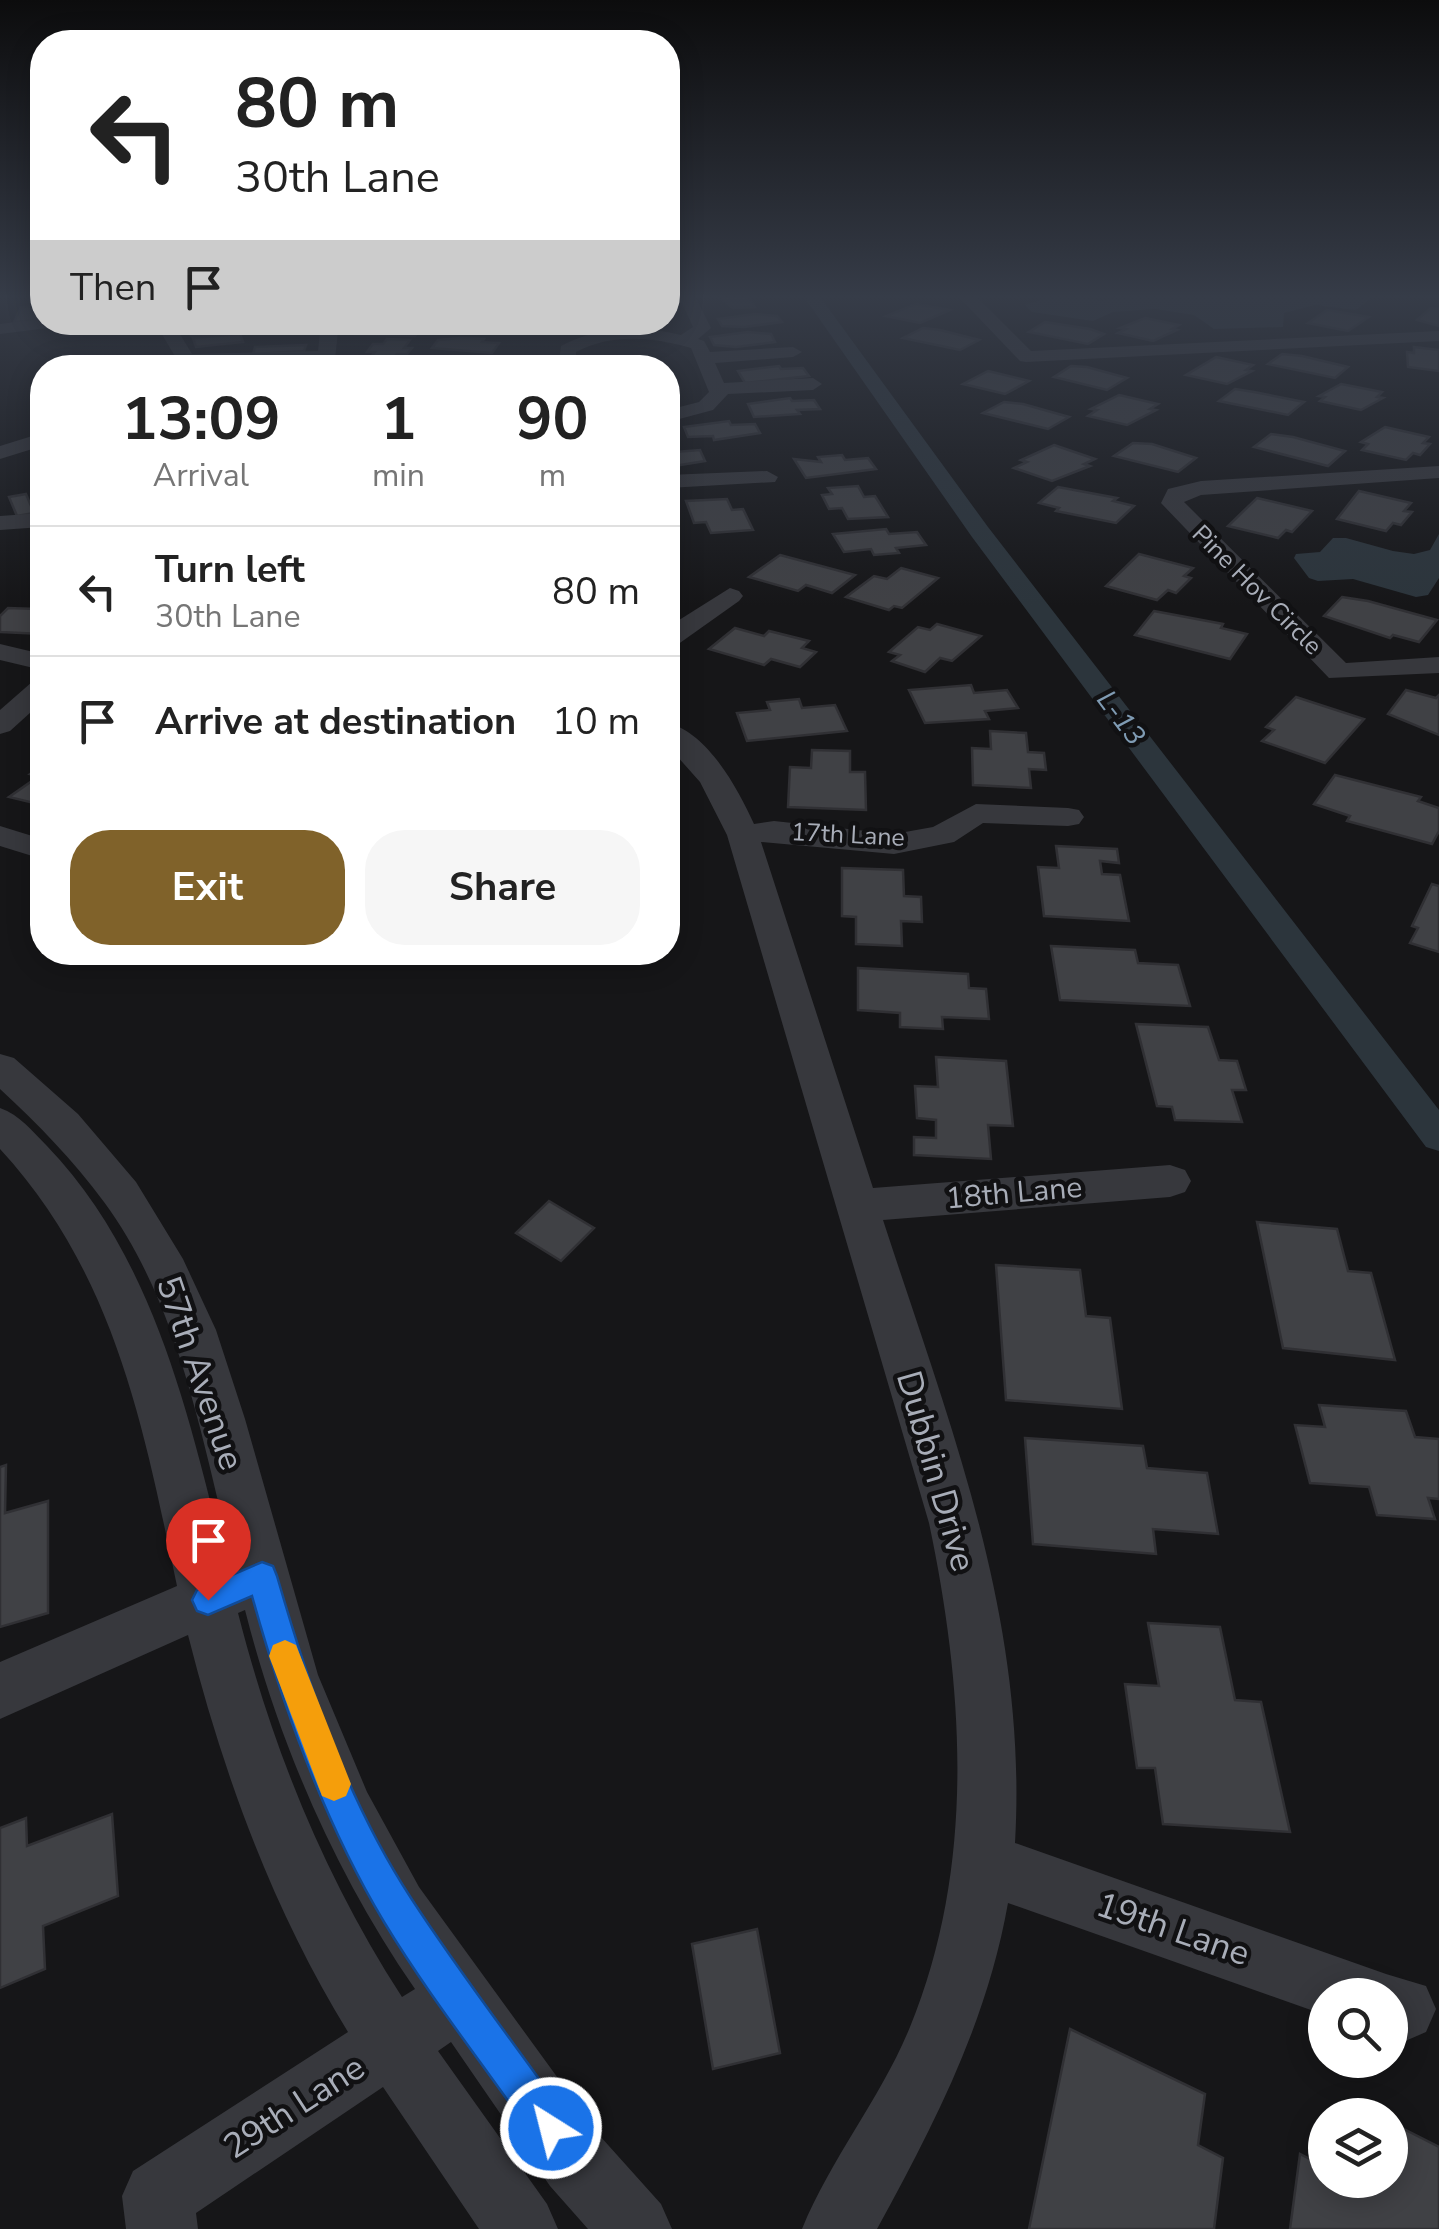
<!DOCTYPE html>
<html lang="en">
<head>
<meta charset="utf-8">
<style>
	body { margin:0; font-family:"Nunito Sans",sans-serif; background:#f6f6f6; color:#222; height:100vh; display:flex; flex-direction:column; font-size:38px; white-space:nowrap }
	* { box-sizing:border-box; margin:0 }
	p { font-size:32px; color:#767676 }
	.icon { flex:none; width:55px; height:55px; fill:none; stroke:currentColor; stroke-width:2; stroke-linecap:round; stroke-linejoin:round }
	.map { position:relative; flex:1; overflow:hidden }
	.details { position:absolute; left:30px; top:355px; width:650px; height:610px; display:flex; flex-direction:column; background:#fff; border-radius:40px; box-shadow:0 5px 25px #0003 }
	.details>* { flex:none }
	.top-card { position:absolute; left:30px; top:30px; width:650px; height:305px; border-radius:40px; box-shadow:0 5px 25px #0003; background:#fff; color:#222; overflow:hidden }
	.buttons { position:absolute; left:1308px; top:1978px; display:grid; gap:20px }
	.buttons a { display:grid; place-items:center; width:100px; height:100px; border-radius:50%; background:#fff; box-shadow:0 5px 25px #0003; font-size:50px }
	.pin { position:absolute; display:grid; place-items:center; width:85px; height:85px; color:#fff; margin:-102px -42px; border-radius:50% 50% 50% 0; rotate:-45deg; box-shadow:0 0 10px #0007 }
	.pin .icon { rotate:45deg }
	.me { position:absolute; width:110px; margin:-55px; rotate:324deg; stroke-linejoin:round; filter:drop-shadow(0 0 8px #0008) }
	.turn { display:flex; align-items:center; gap:35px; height:210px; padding:0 40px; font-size:45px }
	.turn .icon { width:130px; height:130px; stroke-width:2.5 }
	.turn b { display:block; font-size:70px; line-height:85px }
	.then { display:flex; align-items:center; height:95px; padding:0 40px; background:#0003; gap:20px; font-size:38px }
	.eta { display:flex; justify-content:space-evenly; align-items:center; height:170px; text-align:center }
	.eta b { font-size:60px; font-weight:700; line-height:70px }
	.action { display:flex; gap:20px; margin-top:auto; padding:20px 40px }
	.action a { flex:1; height:115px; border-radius:40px; background:#80622a; color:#fff; font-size:40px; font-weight:700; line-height:115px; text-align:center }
	.action a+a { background:#f6f6f6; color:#222 }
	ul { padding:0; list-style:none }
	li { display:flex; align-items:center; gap:30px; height:130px; padding:0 40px; border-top:2px solid #e0e0e0 }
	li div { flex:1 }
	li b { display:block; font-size:38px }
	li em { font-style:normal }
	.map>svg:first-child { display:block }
	.water { fill:#2c353c }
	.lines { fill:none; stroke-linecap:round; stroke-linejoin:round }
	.canal { fill:#2c353c; fill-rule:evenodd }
	.building { fill:#404145; stroke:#303034; stroke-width:2.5 }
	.minor { fill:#37383d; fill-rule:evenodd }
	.route { fill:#1a73e8; stroke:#114b97; stroke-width:2.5 }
	.slow { fill:#f59e0b }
	.labels { text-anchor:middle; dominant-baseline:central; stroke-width:9; stroke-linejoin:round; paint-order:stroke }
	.far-street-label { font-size:25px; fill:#a8adb8; stroke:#111113 }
	.far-water-label { font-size:28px; font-style:italic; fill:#7f9bb3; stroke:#111113 }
	.street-label { font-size:30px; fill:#a8adb8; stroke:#111113 }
	.near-street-label { font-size:35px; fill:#a8adb8; stroke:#111113 }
</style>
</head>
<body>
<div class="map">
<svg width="1439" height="2229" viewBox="0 0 1439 2229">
	<rect width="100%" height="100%" fill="#161618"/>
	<!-- water -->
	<g class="water">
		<path d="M 1127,294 L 1360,294 L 1371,298 L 1356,310 L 1315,305 L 1284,313 L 1283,327 L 1214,329 L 1194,315 L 1155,309 L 1113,312 L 1093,321 L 1032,312 L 1024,304 C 1036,303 1044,298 1055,295 C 1078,289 1095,310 1127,294 Z"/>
		<path d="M 1439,534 L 1439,578 L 1428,595 L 1416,597 L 1353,579 L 1318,581 L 1309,578 L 1294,558 L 1296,554 L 1320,552 L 1333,538 L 1346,538 L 1393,551 L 1414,554 L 1430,550 Z"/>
	</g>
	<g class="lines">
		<!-- canal -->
		<path class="canal" d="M 802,294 L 818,294 L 988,527 L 1439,1110 L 1439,1151 L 1426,1147 L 972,537 Z"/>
	</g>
	<!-- building -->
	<g class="building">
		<path d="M 725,294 L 747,294 L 755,307 L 733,308 L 718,297 Z"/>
		<path d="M 916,304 L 950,310 L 920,323 L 886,316 Z"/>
		<path d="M 42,306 L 42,320 L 14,322 L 21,307 Z"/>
		<path d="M 1431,308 L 1439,309 L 1439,326 L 1417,320 Z"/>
		<path d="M 1327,310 L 1369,317 L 1348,331 L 1308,323 Z"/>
		<path d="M 755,314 L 777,316 L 782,322 L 744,327 L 722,326 L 718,319 Z"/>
		<path d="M 1145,318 L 1179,325 L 1172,329 L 1177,330 L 1153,341 L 1118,333 L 1126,329 L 1120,328 Z"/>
		<path d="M 388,322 L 407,323 L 405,325 L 423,326 L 415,336 L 356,334 L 365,324 Z"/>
		<path d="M 484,322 L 545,322 L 541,330 L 480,328 Z"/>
		<path d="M 1045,322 L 1090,329 L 1104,334 L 1088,344 L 1029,332 Z"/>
		<path d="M 241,323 L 242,332 L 191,336 L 191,328 Z"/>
		<path d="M 923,328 L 940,330 L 979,340 L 960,350 L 903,338 Z"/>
		<path d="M 748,332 L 771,334 L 775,342 L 736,347 L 714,345 L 710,337 Z"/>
		<path d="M 240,334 L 243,342 L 196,347 L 193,338 Z"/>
		<path d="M 461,338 L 484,339 L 482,342 L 499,343 L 492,353 L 432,348 L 438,340 Z"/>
		<path d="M 387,339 L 410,340 L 404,348 L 412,348 L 407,354 L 397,354 L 391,361 L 368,360 L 375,352 L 367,352 L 373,344 L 383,344 Z"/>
		<path d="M 306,345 L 304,351 L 253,354 L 255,347 Z"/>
		<path d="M 1414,347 L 1439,350 L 1439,371 L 1408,367 L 1407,352 L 1414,353 Z"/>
		<path d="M 1282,354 L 1302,356 L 1348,367 L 1335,378 L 1268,364 Z"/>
		<path d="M 1216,357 L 1253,365 L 1246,370 L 1252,371 L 1227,384 L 1186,375 Z"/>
		<path d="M 503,359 L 523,360 L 521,363 L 541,364 L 539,368 L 475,368 L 480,361 Z"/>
		<path d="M 779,366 L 781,369 L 803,368 L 809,376 L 745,383 L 738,371 Z"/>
		<path d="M 1071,366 L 1087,367 L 1127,378 L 1107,390 L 1054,377 Z"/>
		<path d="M 988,371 L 1029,381 L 1005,394 L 963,384 Z"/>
		<path d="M 1341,384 L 1382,392 L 1377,397 L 1383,398 L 1361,410 L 1320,401 L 1325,397 L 1319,396 Z"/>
		<path d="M 1235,389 L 1254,392 L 1304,402 L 1288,415 L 1219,401 Z"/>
		<path d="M 1119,395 L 1158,404 L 1150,409 L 1156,410 L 1127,425 L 1088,416 L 1097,410 L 1091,409 Z"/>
		<path d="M 790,398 L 792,401 L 814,400 L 820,409 L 797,410 L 800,414 L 754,417 L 748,404 Z"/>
		<path d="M 1004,402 L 1023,404 L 1069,417 L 1048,429 L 983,413 Z"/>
		<path d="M 729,421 L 731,425 L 755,424 L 760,433 L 714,440 L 713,436 L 688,437 L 684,427 Z"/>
		<path d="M 1385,427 L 1429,437 L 1423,443 L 1430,444 L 1420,455 L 1413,453 L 1406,460 L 1362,450 L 1368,444 L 1361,442 Z"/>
		<path d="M 1271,434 L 1293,437 L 1345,451 L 1328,466 L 1254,447 Z"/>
		<path d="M 1133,443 L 1152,444 L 1196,458 L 1178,472 L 1114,456 Z"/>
		<path d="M 1054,445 L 1095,459 L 1084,464 L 1090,466 L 1052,481 L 1014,468 L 1027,462 L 1021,460 Z"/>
		<path d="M 673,447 L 675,452 L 700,450 L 705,461 L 668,467 L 668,448 Z"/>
		<path d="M 842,455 L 845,460 L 868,458 L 876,469 L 806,478 L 794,459 L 821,462 L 818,457 Z"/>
		<path d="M 858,486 L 864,497 L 875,496 L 888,517 L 848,519 L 842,508 L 829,509 L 822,495 L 832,494 L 828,488 Z"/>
		<path d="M 1058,487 L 1117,498 L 1113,501 L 1134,506 L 1116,523 L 1056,511 L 1059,508 L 1039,503 Z"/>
		<path d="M 1359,491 L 1411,503 L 1404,511 L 1412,512 L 1401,525 L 1393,523 L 1386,531 L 1337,519 Z"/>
		<path d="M 26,494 L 34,513 L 17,516 L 9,497 Z"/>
		<path d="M 1257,498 L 1312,511 L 1292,532 L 1286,530 L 1278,538 L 1228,526 Z"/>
		<path d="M 727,499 L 732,510 L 743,509 L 753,530 L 711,533 L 706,522 L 694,523 L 686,501 Z"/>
		<path d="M 886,529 L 889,534 L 917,532 L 926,545 L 896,548 L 899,553 L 874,555 L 871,549 L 844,552 L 833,534 Z"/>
		<path d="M 1139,554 L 1193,568 L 1184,576 L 1191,578 L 1176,593 L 1168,590 L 1157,600 L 1106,586 Z"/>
		<path d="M 780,555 L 855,575 L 832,593 L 806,585 L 798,591 L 749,577 Z"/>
		<path d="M 901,568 L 938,578 L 902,608 L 894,606 L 889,610 L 846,597 L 874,576 L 887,579 Z"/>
		<path d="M 1342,597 L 1368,601 L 1437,620 L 1419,642 L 1393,635 L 1390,638 L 1324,616 Z"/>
		<path d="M 42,605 L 42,634 L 0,632 L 0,616 L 8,608 L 38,609 Z"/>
		<path d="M 1154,611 L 1223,624 L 1221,628 L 1247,634 L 1230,659 L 1135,635 Z"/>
		<path d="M 937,624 L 981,636 L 952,661 L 940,658 L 925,672 L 892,661 L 900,655 L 889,652 L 918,627 L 930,630 Z"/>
		<path d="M 735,628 L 764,636 L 769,631 L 809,641 L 802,648 L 816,652 L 800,667 L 771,659 L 764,665 L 709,649 Z"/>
		<path d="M 971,685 L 974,693 L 1007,690 L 1018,708 L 985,711 L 989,719 L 925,723 L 909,690 Z"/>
		<path d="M 1406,690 L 1436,698 L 1439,695 L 1439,735 L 1388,714 Z"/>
		<path d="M 1296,697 L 1364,719 L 1325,763 L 1262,741 L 1274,730 L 1266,727 Z"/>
		<path d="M 799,699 L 802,708 L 835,705 L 847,731 L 747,741 L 737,713 L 770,710 L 767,702 Z"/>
		<path d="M 990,731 L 1026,733 L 1028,752 L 1044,753 L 1046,770 L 1029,769 L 1031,788 L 973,785 L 972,748 L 991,749 Z"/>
		<path d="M 812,750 L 850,751 L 850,772 L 865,772 L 866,810 L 788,807 L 790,767 L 811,768 Z"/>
		<path d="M 42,765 L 42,805 L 9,797 L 39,776 L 30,774 Z"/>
		<path d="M 1335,775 L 1421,797 L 1418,801 L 1439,808 L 1439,831 L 1432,844 L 1347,821 L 1350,816 L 1314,804 Z"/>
		<path d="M 1056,846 L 1117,849 L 1119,863 L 1100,861 L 1102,874 L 1120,875 L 1129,921 L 1044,916 L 1038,867 L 1059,868 Z"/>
		<path d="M 842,868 L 903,870 L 904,896 L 921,897 L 922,922 L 901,921 L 902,946 L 856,944 L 856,917 L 842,916 Z"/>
		<path d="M 1432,884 L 1439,886 L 1439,952 L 1410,943 L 1418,928 L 1412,926 Z"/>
		<path d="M 1051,946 L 1135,950 L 1138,963 L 1178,965 L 1190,1006 L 1060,1000 Z"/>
		<path d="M 858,968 L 968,974 L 969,988 L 986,989 L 989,1019 L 942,1017 L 943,1029 L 900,1027 L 900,1013 L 858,1010 Z"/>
		<path d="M 1136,1024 L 1208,1027 L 1219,1060 L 1237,1061 L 1246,1090 L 1232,1090 L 1242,1122 L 1175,1120 L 1172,1107 L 1157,1106 Z"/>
		<path d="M 936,1057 L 1006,1061 L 1013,1126 L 988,1125 L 991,1159 L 914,1155 L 914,1137 L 936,1138 L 936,1120 L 917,1118 L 915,1086 L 938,1087 Z"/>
		<path d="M 549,1201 L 594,1228 L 561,1261 L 516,1233 Z"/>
		<path d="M 1257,1222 L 1337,1229 L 1348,1271 L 1371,1273 L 1395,1360 L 1283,1348 Z"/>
		<path d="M 996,1265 L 1080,1270 L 1086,1316 L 1110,1318 L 1122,1409 L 1006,1400 Z"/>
		<path d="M 1319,1405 L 1406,1411 L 1415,1437 L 1439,1439 L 1439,1499 L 1428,1498 L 1435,1519 L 1377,1515 L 1369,1487 L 1310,1483 L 1295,1425 L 1325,1427 Z"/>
		<path d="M 1025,1438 L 1143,1446 L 1147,1468 L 1207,1473 L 1218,1534 L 1153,1529 L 1156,1554 L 1033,1544 Z"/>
		<path d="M 6,1465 L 5,1513 L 48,1501 L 48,1613 L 0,1627 L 0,1467 Z"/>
		<path d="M 1148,1623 L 1220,1627 L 1235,1700 L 1261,1702 L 1290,1832 L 1163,1824 L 1155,1768 L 1137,1768 L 1125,1684 L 1159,1686 Z"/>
		<path d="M 112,1814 L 118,1896 L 43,1926 L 45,1969 L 0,1988 L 0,1828 L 26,1818 L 27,1846 Z"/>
		<path d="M 757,1929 L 780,2053 L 713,2069 L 692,1944 Z"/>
		<path d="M 1070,2029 L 1205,2094 L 1198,2145 L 1223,2158 L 1214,2229 L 1029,2229 Z"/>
		<path d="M 1390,2122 L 1439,2147 L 1439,2229 L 1290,2229 L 1300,2154 L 1325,2167 L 1325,2180 L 1390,2180 Z"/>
	</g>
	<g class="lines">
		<!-- minor -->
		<g class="minor">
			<path d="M 678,294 L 694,294 L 711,328 L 698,339 L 704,341 L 710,352 L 793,347 L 802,352 L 793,357 L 715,363 L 724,383 L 813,378 L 822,384 L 813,390 L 728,394 L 713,410 L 668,422 L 668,410 L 699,402 L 709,392 L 691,348 C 653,337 611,333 576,352 L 576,368 L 558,368 L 561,346 C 599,326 639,325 681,335 L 693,327 Z"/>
			<path d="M 956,294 L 974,294 L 1031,351 L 1439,331 L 1439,341 L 1026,362 L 1020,361 Z"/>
			<path d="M 42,319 L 42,322 L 64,322 L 56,327 L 0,334 L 0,324 Z"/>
			<path d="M 165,322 L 182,322 L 178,331 L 192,354 L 318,351 L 321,322 L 339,322 L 334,368 L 316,368 L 317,362 L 165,368 L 176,358 L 160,331 Z"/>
			<path d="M 42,433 L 42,446 L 0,459 L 0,446 Z"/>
			<path d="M 1439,466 L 1439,478 L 1201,495 L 1184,502 L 1346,663 L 1439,657 L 1439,673 L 1329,678 L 1161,503 L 1168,489 L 1201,481 Z"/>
			<path d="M 767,471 L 778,477 L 775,482 L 668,488 L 668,475 Z"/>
			<path d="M 42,513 L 42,527 L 0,530 L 0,516 Z"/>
			<path d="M 730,588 L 739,591 L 743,596 L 739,601 L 677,645 L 668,647 L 668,627 Z"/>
			<path d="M 0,644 L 42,654 L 42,670 L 0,660 Z"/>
			<path d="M 42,680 L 42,702 L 10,731 L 0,734 L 0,710 L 32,682 Z"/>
			<path d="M 668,723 C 708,733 738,789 754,824 L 774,821 L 894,834 L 933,827 L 976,804 L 1068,808 L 1079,810 L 1084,817 L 1079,824 L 1068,826 L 983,823 L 954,842 L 894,854 L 761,842 L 873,1188 L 1170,1165 L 1185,1170 L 1191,1181 L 1185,1192 L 1170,1197 L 883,1220 C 951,1429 1028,1619 1015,1843 L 1386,1974 L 1426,1986 L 1436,2009 L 1426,2032 L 1403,2042 L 1390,2038 L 1390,1995 L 1325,1995 L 1325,2015 L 1008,1903 C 987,2022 935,2123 877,2229 L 802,2229 C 831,2158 881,2098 910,2027 C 976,1866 964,1689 929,1523 L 727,835 L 700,782 L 668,746 Z"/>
			<path d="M 0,826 L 42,839 L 42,859 L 0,846 Z"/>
			<path d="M 0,1054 L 14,1058 L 78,1114 L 136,1182 L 183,1259 L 216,1330 L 245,1419 L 318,1675 L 367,1792 L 419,1887 L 600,2136 L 661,2204 L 672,2229 L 588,2229 L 550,2186 L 451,2042 L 438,2051 L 547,2204 L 558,2229 L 479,2229 L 383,2087 L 196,2213 L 198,2229 L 126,2229 L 122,2196 L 133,2171 L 348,2032 C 273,1910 223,1774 188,1635 L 0,1719 L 0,1662 L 177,1586 C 143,1425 115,1274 0,1149 L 0,1108 C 20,1115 32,1131 47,1146 C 155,1258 190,1420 226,1565 L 233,1562 C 202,1441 180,1305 104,1202 C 73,1160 38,1124 0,1089 ZM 245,1610 C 279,1744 336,1875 415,1989 L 402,1997 C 325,1878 273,1750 238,1613 Z"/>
		</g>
	</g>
	<!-- sky -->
	<linearGradient id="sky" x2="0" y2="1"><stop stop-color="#0c0c0d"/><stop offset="0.49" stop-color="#363c48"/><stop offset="1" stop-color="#363c48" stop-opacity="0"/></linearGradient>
	<rect width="1439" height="606" fill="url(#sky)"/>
	<!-- route -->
	<path class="route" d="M 262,1562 L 273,1566 L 277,1576 C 309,1687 347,1800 411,1898 C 459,1972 514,2043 565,2115 L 571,2128 L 565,2142 L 551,2148 L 537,2142 C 487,2069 430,1998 384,1922 C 324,1822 283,1708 252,1596 L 208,1615 L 197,1611 L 192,1600 L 197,1590 Z"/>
	<!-- slow -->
	<path class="slow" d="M 285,1640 L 296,1645 L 351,1784 L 346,1796 L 334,1801 L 322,1796 L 269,1656 L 273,1645 Z"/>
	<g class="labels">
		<!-- far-street labels -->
		<g class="far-street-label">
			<text transform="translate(1257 590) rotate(45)">Pine Hov Circle</text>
			<text transform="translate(848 835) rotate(3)">17th Lane</text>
		</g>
		<!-- far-water labels -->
		<g class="far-water-label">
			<text transform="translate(1121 718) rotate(53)">L-13</text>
		</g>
		<!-- street labels -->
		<g class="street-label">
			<text transform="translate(1014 1193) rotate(-5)">18th Lane</text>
		</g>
		<!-- near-street labels -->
		<g class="near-street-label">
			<text transform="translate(200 1373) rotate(71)">57th Avenue</text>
			<text transform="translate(936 1471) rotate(74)">Dubbin Drive</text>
			<text transform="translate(1173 1929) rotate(19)">19th Lane</text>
			<text transform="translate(294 2107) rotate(-33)">29th Lane</text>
		</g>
	</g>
</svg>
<div class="buttons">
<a><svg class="icon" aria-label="search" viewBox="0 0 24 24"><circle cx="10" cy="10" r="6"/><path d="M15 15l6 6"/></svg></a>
<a><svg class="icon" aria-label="layers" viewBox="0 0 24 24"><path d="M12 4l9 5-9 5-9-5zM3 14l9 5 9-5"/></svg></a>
</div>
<div class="pin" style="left:208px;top:1600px;background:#d93025"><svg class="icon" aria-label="arrive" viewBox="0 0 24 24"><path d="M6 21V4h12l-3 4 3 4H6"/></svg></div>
<svg class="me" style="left:551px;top:2128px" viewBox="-20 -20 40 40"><circle r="17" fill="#1a73e8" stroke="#fff" stroke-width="3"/><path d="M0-11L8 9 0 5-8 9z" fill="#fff"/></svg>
<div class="top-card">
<div class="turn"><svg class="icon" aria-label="left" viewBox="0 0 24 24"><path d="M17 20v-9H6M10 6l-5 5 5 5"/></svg><div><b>80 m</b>30th Lane</div></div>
<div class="then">Then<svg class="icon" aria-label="arrive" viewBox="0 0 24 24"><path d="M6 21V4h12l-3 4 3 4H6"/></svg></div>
</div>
<section class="details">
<div class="eta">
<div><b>13:09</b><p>Arrival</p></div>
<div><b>1</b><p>min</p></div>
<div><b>90</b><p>m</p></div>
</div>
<ul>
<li><svg class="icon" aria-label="left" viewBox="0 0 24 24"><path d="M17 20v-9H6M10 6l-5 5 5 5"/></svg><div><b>Turn left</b><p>30th Lane</p></div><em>80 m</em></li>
<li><svg class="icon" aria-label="arrive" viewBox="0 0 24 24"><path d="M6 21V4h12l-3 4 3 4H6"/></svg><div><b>Arrive at destination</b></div><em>10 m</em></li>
</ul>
<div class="action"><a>Exit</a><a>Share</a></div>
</section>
</div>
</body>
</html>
